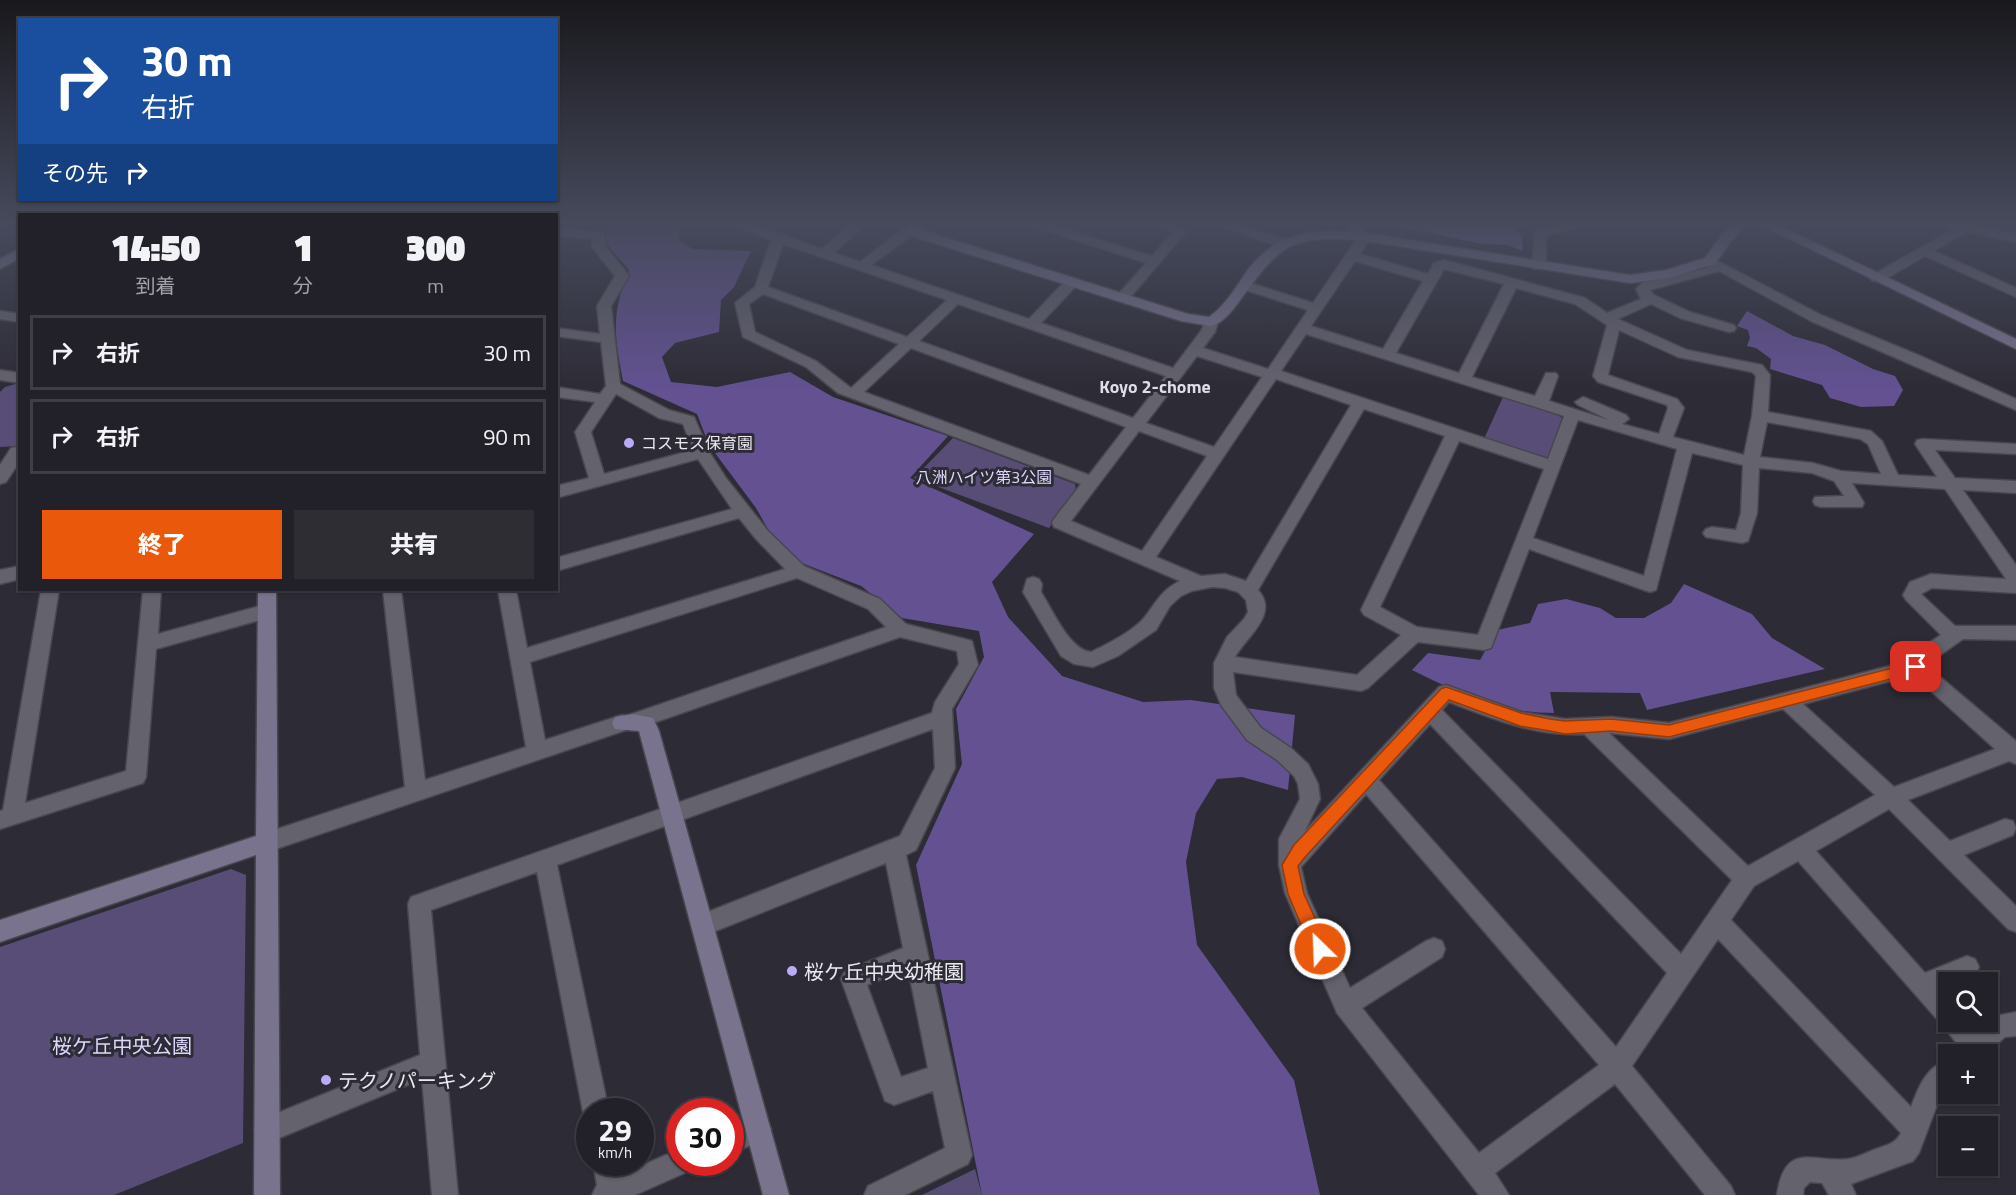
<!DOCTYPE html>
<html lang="ja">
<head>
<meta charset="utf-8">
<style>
	body { margin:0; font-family:"Titillium Web","Noto Sans JP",sans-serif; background:#2e2d34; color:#f1f3f6; height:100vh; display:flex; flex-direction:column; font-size:22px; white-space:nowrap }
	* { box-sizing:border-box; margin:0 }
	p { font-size:20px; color:#a2a3a8 }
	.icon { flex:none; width:33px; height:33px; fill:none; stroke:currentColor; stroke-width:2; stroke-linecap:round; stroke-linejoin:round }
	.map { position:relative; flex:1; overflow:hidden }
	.panel { position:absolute; left:18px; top:213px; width:540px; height:378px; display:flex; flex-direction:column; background:#222028; border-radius:0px; box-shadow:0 2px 4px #0004,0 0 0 2px #3f3e45 }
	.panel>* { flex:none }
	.banner { position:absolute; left:18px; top:18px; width:540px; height:183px; border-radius:0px; box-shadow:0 2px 4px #0004,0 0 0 2px #3f3e45; background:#1a4fa0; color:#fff; overflow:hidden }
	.controls { position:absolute; left:1938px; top:972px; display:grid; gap:12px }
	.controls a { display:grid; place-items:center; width:60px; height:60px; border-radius:0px; background:#222028; box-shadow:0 2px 4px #0004,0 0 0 2px #3f3e45; font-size:30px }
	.speed { position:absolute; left:576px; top:1098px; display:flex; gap:12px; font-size:30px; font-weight:700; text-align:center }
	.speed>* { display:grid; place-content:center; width:78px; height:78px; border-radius:50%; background:#222028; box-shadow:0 2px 4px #0004,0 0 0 2px #3f3e45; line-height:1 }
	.speed small { font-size:15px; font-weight:400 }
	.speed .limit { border:9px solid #d22; background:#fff; color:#111 }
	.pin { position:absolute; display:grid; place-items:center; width:51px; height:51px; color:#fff; margin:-26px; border-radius:12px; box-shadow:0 3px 9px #0006 }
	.me { position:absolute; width:66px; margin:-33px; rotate:336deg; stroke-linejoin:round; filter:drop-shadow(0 0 4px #0008) }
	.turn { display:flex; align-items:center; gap:21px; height:126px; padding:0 24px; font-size:27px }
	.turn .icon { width:78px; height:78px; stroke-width:2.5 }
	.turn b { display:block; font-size:42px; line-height:51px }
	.then { display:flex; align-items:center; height:57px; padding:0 24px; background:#0003; gap:12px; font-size:22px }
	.eta { display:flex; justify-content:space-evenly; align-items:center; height:102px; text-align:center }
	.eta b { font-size:36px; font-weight:800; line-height:42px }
	.cta { display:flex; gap:12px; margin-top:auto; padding:12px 24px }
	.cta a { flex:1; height:69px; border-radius:0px; background:#ea580c; color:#fff; font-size:24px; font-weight:800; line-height:69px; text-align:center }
	.cta a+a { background:#2e2d34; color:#f1f3f6 }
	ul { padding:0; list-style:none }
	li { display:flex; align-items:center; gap:18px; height:75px; margin:0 12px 9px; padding:0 12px; border:3px solid #3f3e45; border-radius:0px }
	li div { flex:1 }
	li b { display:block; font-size:22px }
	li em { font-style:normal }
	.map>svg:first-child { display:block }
	.green { fill:#574d77 }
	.forest { fill:#635192 }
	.water { fill:#7564a7 }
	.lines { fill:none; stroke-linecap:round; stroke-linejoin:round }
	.street-casing { stroke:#48474f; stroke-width:3 }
	.secondary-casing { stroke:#48474f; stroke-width:3 }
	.street { fill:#64626d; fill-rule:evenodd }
	.secondary { fill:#79738e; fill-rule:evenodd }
	.route { fill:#ea580c; stroke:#983908; stroke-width:1.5 }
	.poi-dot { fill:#bbaaf6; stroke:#2d2b35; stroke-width:2 }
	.labels { text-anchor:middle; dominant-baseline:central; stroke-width:6; stroke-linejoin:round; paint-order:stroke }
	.poi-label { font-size:16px; fill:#ebe9f0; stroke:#2d2b35; text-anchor:start }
	.park-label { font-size:16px; fill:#ddd6fd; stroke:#2d2b35 }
	.neighbourhood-label { font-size:18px; font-weight:bold; fill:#dfdde9; stroke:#2d2b35 }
	.near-poi-label { font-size:20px; fill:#ebe9f0; stroke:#2d2b35; text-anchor:start }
	.near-park-label { font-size:20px; fill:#ddd6fd; stroke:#2d2b35 }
</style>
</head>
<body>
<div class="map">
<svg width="2016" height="1195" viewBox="0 0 2016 1195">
	<rect width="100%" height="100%" fill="#2d2b35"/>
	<!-- green -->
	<g class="green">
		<path d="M 19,383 L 19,446 L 0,447 L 0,392 L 5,387 Z"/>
		<path d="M 1503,397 L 1557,414 L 1562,418 L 1548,457 L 1540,458 L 1484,439 Z"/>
		<path d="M 953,438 L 1075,484 L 1076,491 L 1049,528 L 914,478 Z"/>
		<path d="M 231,869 L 246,875 L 243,1143 L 114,1195 L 0,1195 L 0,947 Z"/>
		<path d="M 975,1169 L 982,1195 L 922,1195 Z"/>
	</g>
	<!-- forest -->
	<g class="forest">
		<path d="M 610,223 L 681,223 L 678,239 L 692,249 L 751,251 L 734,287 L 721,300 L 719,332 L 675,343 L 662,357 L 671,382 L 717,387 L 790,372 L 833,397 L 948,436 L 910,478 L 1034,534 L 992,582 L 1008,617 L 1062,676 L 1143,702 L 1191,700 L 1295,715 L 1288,790 L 1242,777 L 1217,779 L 1196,813 L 1186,862 L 1197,945 L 1294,1080 L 1320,1195 L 982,1195 L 916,865 L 962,764 L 956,709 L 984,657 L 979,631 L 902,618 L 861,586 L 799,562 L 770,533 L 756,508 L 709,445 L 697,414 L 623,381 C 614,334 611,315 629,270 L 606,243 L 606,230 Z"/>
		<path d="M 1747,311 L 1793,336 L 1825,345 L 1873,369 L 1895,376 L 1903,390 L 1894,406 L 1861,407 L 1830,398 L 1822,385 L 1770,369 L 1771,359 L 1756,348 L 1747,346 L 1750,338 L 1748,330 L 1737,326 Z"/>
		<path d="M 1684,584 L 1752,614 L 1772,638 L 1825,669 L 1647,710 L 1640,693 L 1550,692 L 1554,713 C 1498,713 1461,694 1412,670 L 1428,653 L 1480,660 L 1497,630 L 1530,623 L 1538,604 L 1566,599 L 1600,608 L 1616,618 L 1644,618 L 1671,603 Z"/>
	</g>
	<!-- water -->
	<path class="water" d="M 1381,223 L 1510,223 L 1522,236 L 1523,251 L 1508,245 L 1482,244 Z"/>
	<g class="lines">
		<defs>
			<g id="street">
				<path d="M 728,223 L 748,223 L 822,249 L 852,223 L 867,223 L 834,253 L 860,262 L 908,225 L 918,225 L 919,228 L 918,231 L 871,265 L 1029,319 L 1067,279 L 1077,279 L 1079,282 L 1077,285 L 1041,323 L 1173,368 L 1201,331 L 1206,319 L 1211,318 L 1218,322 L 1215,332 L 1203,348 L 1268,369 L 1308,310 L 1239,288 L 1237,285 L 1244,281 L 1313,303 L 1356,240 L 1344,223 L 1358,223 L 1365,233 L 1371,237 L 1360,254 L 1428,274 L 1434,263 L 1444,260 L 1585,298 L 1607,313 L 1641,299 L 1636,289 L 1643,282 L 1703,269 L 1709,266 L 1703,261 L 1710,257 L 1821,315 L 1923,357 L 2016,399 L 2016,410 L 1811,321 L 1719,271 L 1650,290 L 1654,295 L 1690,312 L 1734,325 L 1736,328 L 1734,331 L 1729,332 L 1680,318 L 1651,304 L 1618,319 L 1687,350 L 1762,365 L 1770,375 L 1768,412 L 1871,431 L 1882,441 L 1898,475 L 1937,477 L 1915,444 L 1917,440 L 1923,439 L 2016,444 L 2016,454 L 1935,450 L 1955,478 L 2016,481 L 2016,493 L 1963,490 L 2016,565 L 2016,593 L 1932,588 L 1921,594 L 1955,626 L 2016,626 L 2016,640 L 1963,639 L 1926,665 L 2016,741 L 2016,764 L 2009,761 L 1908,800 L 1950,841 L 2005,819 L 2013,821 L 2016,828 L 2013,835 L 1964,855 L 2016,906 L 2016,932 L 2008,929 L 1889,809 L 1816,851 L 1925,973 L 1967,956 L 1975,959 L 1979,967 L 1975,975 L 1957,982 L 1948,982 L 1948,986 L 1940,990 L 1948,999 L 1948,1022 L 1969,1022 L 1977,1030 L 1991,1017 L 2016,1012 L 2016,1036 L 2005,1037 L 1986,1054 L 1956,1054 L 1959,1046 L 1943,1026 L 1798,861 L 1754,886 L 1731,920 L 1911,1107 C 1919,1086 1926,1067 1948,1060 L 1948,1088 L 1941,1094 L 1919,1153 L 1913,1161 L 1851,1184 L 1856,1195 L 1829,1195 L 1822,1183 L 1810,1182 L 1804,1188 L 1803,1195 L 1777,1195 C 1785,1140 1813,1163 1848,1159 C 1858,1158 1869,1151 1879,1148 C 1889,1144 1896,1143 1901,1133 L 1718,939 L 1632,1066 L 1731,1186 L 1735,1195 L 1705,1195 L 1615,1084 L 1495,1173 L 1509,1195 L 1479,1195 L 1337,1013 L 1285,893 L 1279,865 L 1279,839 L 1300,799 L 1298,784 L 1294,776 L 1277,760 L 1247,740 L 1221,705 L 1214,688 L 1214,663 L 1227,637 L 1244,619 L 1248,612 L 1246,600 L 1238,592 L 1225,588 L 1212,587 L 1192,591 L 1181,596 L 1170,606 L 1156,630 L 1118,656 L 1093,667 L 1074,664 L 1061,656 L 1023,592 L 1027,579 L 1033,577 L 1039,579 L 1042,584 L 1041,592 C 1052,609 1070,651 1091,652 C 1106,645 1133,631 1144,618 C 1156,603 1161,590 1180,581 L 1054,527 L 1052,523 L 1054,519 L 1081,484 L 838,393 L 806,367 L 743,337 L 735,303 L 755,287 L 771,240 ZM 783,244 L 947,300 L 907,337 L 768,287 ZM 1355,261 L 1423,281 L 1383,349 L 1311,326 ZM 1444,269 L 1504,284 L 1459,373 L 1396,353 ZM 1516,288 L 1575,304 L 1607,325 L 1593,376 L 1598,382 L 1667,405 L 1668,408 L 1659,434 L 1622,424 L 1629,419 L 1626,415 L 1588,399 L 1583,397 L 1575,402 L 1578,405 L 1609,420 L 1549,401 L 1558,376 L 1556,373 L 1546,373 L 1535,396 L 1472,377 ZM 763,294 L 899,344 L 851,388 L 816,361 L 755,332 L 749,304 ZM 958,304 L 1166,376 L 1133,418 L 919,341 ZM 1619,330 L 1678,357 L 1752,372 L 1756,376 L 1752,416 L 1744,455 L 1673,437 L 1684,408 L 1677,399 L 1608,375 ZM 1306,334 L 1564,416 L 1548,459 L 1281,371 ZM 911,348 L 1126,427 L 1089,475 L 864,392 ZM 1197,356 L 1262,377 L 1214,447 L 1146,423 ZM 1276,379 L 1351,405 L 1246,581 L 1225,574 L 1201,576 L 1156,557 ZM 1364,409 L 1445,436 L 1361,610 L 1364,615 L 1401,635 L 1357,675 L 1235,657 C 1246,637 1280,614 1258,590 ZM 1578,420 L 1677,449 L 1644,576 L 1533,538 ZM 1767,422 L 1860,439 L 1868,444 L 1881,474 L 1841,471 L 1813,463 L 1760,457 ZM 1139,431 L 1207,456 L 1142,551 L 1071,521 ZM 1459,441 L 1544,469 L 1478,635 L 1417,627 L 1380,607 ZM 1692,453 L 1743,465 L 1741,513 L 1736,530 L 1712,527 L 1706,529 L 1703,533 L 1706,537 L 1742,543 L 1748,541 L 1757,513 L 1759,468 L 1812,473 L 1834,481 L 1844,496 L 1815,497 L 1813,501 L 1815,505 L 1821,507 L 1862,507 L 1864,503 L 1852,483 L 1945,489 L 2006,579 L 1931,574 L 1910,582 L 1903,595 L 1906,600 L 1941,635 L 1913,653 L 1909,661 L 1669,723 L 1611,717 L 1565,719 L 1521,712 L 1446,685 L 1439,687 L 1305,831 L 1320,799 L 1318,784 L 1308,764 L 1291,748 L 1261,728 L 1236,695 L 1233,672 L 1361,691 L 1368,688 L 1418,642 L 1484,650 L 1491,648 L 1529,549 L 1644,590 L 1650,592 L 1656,590 ZM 1913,675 L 1995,749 L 1894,787 L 1803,704 ZM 1449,702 C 1494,719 1536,737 1584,734 L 1732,880 L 1681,954 L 1442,710 ZM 1783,709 L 1875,795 L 1748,866 L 1609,733 L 1669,739 ZM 1430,724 L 1667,973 L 1616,1047 L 1379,780 ZM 1366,794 L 1599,1065 L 1479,1153 L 1362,1008 L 1442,957 L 1445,949 L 1442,941 L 1434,938 L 1426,941 L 1350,988 L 1307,893 L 1301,867 Z"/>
				<path d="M 1023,223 L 1044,223 L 1152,256 L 1173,232 L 1154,223 C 1167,223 1178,221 1186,232 L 1127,301 L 1122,302 L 1115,298 L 1146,263 Z"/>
				<path d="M 1211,223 L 1232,223 L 1291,241 L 1292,244 L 1291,247 L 1281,247 Z"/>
				<path d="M 1569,223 L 1593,223 L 1546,236 L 1546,266 L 1544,269 L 1534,269 L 1532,266 L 1535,231 Z"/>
				<path d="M 1937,223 L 1964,223 L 2016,234 L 2016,242 L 1967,232 L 1934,251 L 2016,288 L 2016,297 L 1925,256 L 1882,281 L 1872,281 L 1870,278 L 1872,275 L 1954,229 Z"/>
				<path d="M 566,229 L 604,233 L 606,247 L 629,276 L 611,306 L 620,384 L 669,410 L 694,417 L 710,453 L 726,478 L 768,531 L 804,566 L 880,599 L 906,624 L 965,639 L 972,641 L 978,665 L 952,709 L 955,768 L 916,850 L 906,855 L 972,1155 L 968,1164 L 905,1195 L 864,1195 L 868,1186 L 945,1148 L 933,1091 L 894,1105 L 885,1101 L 841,979 L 845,971 L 903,948 L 886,863 L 703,936 L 695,933 L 692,925 L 695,917 L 900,836 L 935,768 L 933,729 L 557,865 L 609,1112 L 590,1112 L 590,1122 L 583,1112 L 537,872 L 431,910 L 458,1195 L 432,1195 L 422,1079 L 267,1143 L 258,1139 L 254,1130 L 258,1121 L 420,1055 L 408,904 L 411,897 L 932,713 L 935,702 L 959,664 L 957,651 L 900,637 L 633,730 L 629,729 L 267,852 L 259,849 L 256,842 L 259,835 L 405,787 L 383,590 L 401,590 L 425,780 L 526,747 L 498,590 L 516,590 L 527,648 L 785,569 L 756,539 L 739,518 L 556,571 L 556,558 L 732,509 L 698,459 L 556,498 L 556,486 L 589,478 L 575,432 L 595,402 L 556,397 L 556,387 L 600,394 L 606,386 L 601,342 L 556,336 L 556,328 L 600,334 L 597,306 L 615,276 L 592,247 L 593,239 L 561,236 L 560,233 ZM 616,394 L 659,418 L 683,424 L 693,450 L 604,474 L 591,432 ZM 797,578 L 868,609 L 886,627 L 626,716 L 622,715 L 545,740 L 530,662 ZM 908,968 L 928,1068 L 901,1077 L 867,985 Z"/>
				<path d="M 0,311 L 20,314 L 20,322 L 0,319 Z"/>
				<path d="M 0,370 L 20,373 L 20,383 L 0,380 Z"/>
				<path d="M 17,447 L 20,447 L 20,461 L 6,482 L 0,484 L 0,465 L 11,448 Z"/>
				<path d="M 20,566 L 20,579 L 0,584 L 0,570 Z"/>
				<path d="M 41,590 L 59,590 L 25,803 L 126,771 L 143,590 L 161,590 L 158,634 L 267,604 L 273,606 L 276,611 L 273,616 L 267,618 L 156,649 L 146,777 L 143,783 L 0,829 L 0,811 L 3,810 Z"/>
				<path d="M 758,1116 L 767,1120 L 771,1129 L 767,1138 L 730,1154 L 730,1128 Z"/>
				<path d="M 680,1149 L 680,1162 L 693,1162 L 689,1171 L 635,1195 L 592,1195 L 597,1185 L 593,1162 L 619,1162 L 622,1174 Z"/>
			</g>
			<g id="secondary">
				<path d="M 908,223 L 921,223 L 920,227 L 925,231 L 1188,314 L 1209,317 C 1225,306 1236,287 1247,271 C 1278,229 1318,229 1365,233 L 1630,275 L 1666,270 L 1705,258 L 1722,234 L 1735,223 L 1749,223 L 1732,240 L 1715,264 L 1668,278 L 1630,283 L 1365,241 C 1289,234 1281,244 1238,303 C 1231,312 1223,323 1211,326 L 1181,321 L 915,237 L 907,228 Z"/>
				<path d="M 1757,223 L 1774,223 L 2016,339 L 2016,349 Z"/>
				<path d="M 20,248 L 20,258 L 0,269 L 0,259 Z"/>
				<path d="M 258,590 L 276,590 L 280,1195 L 254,1195 L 256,855 L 0,942 L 0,920 L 256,836 Z"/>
				<path d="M 633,714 L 653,718 L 659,731 L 789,1195 L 763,1195 L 639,731 L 615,729 L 612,723 L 615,717 Z"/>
			</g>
		</defs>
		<!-- street casing -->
		<use href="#street" class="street-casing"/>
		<!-- secondary casing -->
		<use href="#secondary" class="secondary-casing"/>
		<!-- street -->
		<use href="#street" class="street"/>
		<!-- secondary -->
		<use href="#secondary" class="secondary"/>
	</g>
	<!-- sky -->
	<linearGradient id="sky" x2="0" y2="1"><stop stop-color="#19181d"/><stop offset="0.57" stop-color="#464a5c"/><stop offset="1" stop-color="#464a5c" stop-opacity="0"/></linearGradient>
	<rect width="2016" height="391" fill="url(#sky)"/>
	<!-- route -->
	<path class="route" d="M 1916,662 L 1921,663 L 1923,667 L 1921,671 L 1669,737 L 1611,731 L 1565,734 L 1550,731 L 1520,726 L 1449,700 L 1306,856 L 1298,866 L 1304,894 L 1329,949 L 1326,955 L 1320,957 L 1314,955 L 1288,894 L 1282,865 L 1294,845 L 1441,689 L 1446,687 L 1521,713 L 1550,719 L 1565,721 L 1611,719 L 1669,725 Z"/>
	<!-- markers -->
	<g class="poi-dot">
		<circle cx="629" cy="443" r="6"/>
		<circle cx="792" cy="971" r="6"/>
		<circle cx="326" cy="1080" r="6"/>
	</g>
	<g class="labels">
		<!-- poi labels -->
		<g class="poi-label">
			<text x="641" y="443">コスモス保育園</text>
		</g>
		<!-- park labels -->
		<g class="park-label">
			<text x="984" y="477">八洲ハイツ第3公園</text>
		</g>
		<!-- neighbourhood labels -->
		<g class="neighbourhood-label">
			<text x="1155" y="386">Koyo 2-chome</text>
		</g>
		<!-- near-poi labels -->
		<g class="near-poi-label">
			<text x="804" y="971">桜ケ丘中央幼稚園</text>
			<text x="338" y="1080">テクノパーキング</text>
		</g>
		<!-- near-park labels -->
		<g class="near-park-label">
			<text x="122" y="1045">桜ケ丘中央公園</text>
		</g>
	</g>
</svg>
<div class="controls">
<a><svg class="icon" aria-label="search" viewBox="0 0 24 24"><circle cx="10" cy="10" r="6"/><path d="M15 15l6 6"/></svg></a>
<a>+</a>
<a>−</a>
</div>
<div class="speed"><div>29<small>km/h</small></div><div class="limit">30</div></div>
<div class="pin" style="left:1916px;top:667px;background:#d93025"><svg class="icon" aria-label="arrive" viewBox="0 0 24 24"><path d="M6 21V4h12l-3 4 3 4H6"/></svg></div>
<svg class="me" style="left:1320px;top:949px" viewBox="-20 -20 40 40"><circle r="17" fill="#ea580c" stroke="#fff" stroke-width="3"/><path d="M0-11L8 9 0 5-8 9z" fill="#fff"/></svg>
<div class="banner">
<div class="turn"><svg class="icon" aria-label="right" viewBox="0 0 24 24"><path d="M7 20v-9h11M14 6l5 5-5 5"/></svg><div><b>30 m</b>右折</div></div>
<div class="then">その先<svg class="icon" aria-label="right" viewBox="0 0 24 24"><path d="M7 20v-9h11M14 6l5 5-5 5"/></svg></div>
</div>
<section class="panel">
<div class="eta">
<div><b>14:50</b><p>到着</p></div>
<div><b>1</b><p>分</p></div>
<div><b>300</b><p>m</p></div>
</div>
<ul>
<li><svg class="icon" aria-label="right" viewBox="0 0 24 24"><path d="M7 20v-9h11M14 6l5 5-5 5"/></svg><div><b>右折</b></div><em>30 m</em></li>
<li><svg class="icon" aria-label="right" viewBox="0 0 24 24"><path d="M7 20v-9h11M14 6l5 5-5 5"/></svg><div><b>右折</b></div><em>90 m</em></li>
</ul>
<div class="cta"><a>終了</a><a>共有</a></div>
</section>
</div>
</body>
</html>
